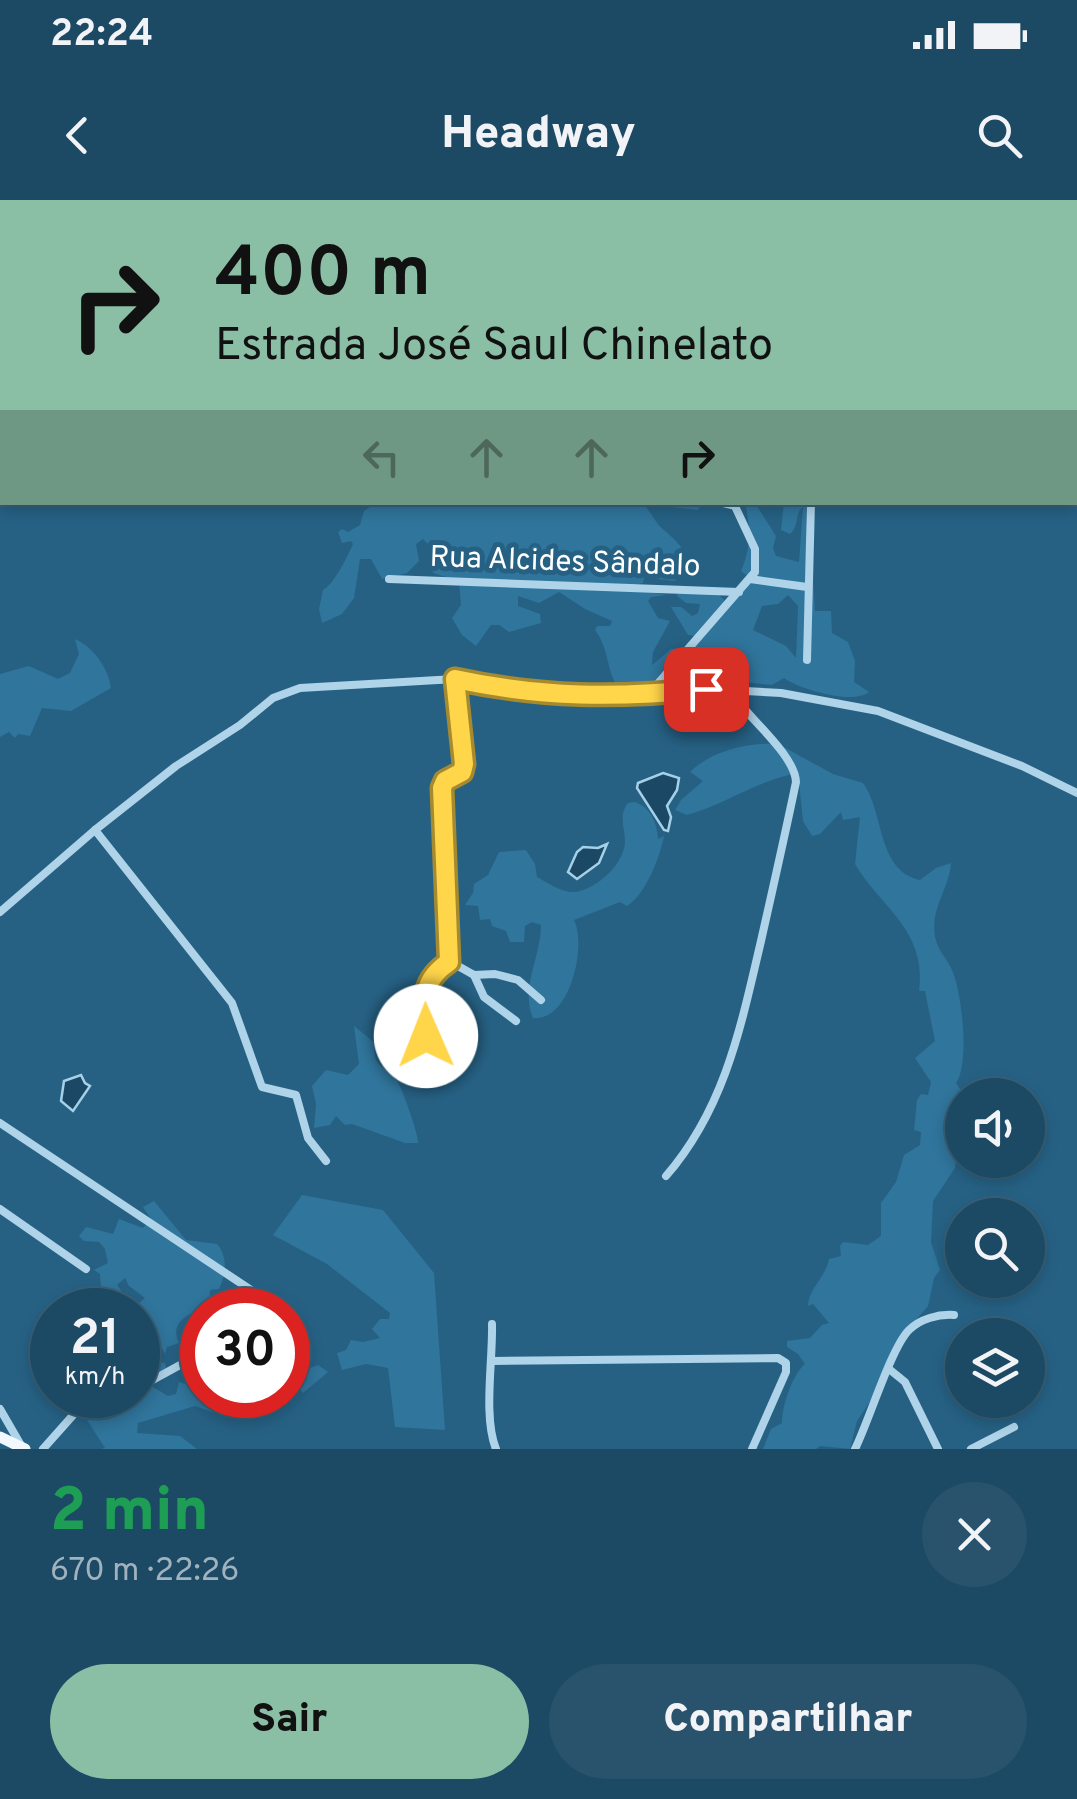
<!DOCTYPE html>
<html lang="pt">
<head>
<meta charset="utf-8">
<style>
	body { margin:0; font-family:Overpass,sans-serif; background:#29536c; color:#f1f3f6; height:100vh; display:flex; flex-direction:column; font-size:38px; white-space:nowrap }
	* { box-sizing:border-box; margin:0 }
	p { font-size:32px; color:#a0b2be }
	.icon { flex:none; width:55px; height:55px; fill:none; stroke:currentColor; stroke-width:2; stroke-linecap:round; stroke-linejoin:round }
	.map { position:relative; height:1249px; overflow:hidden }
	.sheet { display:flex; flex-direction:column; background:#1c4963; flex:1 }
	.sheet>* { flex:none }
	.top-card { position:absolute; left:0px; top:0px; width:1078px; height:305px; box-shadow:0 5px 15px #0003,0 0 0 2px #3a6178; background:#8abfa5; color:#111; overflow:hidden }
	.tools { position:absolute; left:945px; top:878px; display:grid; gap:20px }
	.tools a { display:grid; place-items:center; width:100px; height:100px; border-radius:50%; background:#1c4963; box-shadow:0 5px 15px #0003,0 0 0 2px #3a6178; font-size:50px }
	.speed { position:absolute; left:30px; top:1088px; display:flex; gap:20px; font-size:50px; font-weight:700; text-align:center }
	.speed>* { display:grid; place-content:center; width:130px; height:130px; border-radius:50%; background:#1c4963; box-shadow:0 5px 15px #0003,0 0 0 2px #3a6178; line-height:1 }
	.speed small { font-size:25px; font-weight:400 }
	.speed .limit { border:15px solid #d22; background:#fff; color:#111 }
	.pin { position:absolute; display:grid; place-items:center; width:85px; height:85px; color:#fff; margin:-42px; border-radius:20px; box-shadow:0 5px 15px #0006 }
	.me { position:absolute; width:110px; margin:-55px; rotate:359deg; stroke-linejoin:round; filter:drop-shadow(0 0 8px #0008) }
	.turn { display:flex; align-items:center; gap:35px; height:210px; padding:0 50px; font-size:45px }
	.turn .icon { width:130px; height:130px; stroke-width:2.5 }
	.turn b { display:block; font-size:70px; line-height:85px }
	.lanes { display:flex; align-items:center; height:95px; padding:0 50px; background:#0003; justify-content:center; gap:50px; direction:ltr }
	.lanes .off { opacity:.35 }
	.round { display:grid; place-items:center; flex:none; width:105px; height:105px; border-radius:52px; background:#29536c }
	.summary { display:flex; align-items:center; justify-content:space-between; height:170px; padding:0 50px }
	h1 { font-size:60px; font-weight:800; line-height:75px; color:#1e9e55 }
	.primary-button { display:flex; gap:20px; margin-top:auto; padding:20px 50px }
	.primary-button a { flex:1; height:115px; border-radius:60px; background:#8abfa5; color:#111; font-size:40px; font-weight:800; line-height:115px; text-align:center }
	.primary-button a+a { background:#29536c; color:#f1f3f6 }
	.status { display:flex; justify-content:space-between; align-items:center; height:70px; padding:0 50px; background:#1c4963; direction:ltr }
	.status svg { height:28px; fill:currentColor }
	header { display:flex; justify-content:space-between; align-items:center; height:130px; padding:0 50px; background:#1c4963; font-size:45px; font-weight:800 }
	.map>svg:first-child { display:block }
	.green { fill:#30759c; fill-rule:evenodd }
	.water { fill:#1a4865; stroke:#a4d0e8; stroke-width:2.5 }
	.lines { fill:none; stroke-linecap:round; stroke-linejoin:round }
	.street { stroke:#afd3e8; stroke-width:8 }
	.primary { stroke:#f1f8fe; stroke-width:11 }
	.route-casing { stroke:#a68a30; stroke-width:25 }
	.route { stroke:#ffd54a; stroke-width:18 }
	.labels { text-anchor:middle; dominant-baseline:central; stroke-width:10; stroke-linejoin:round; paint-order:stroke }
	.street-label { font-size:30px; fill:#fff; stroke:#266184 }
</style>
</head>
<body>
<div class="status"><b>22:24</b><svg viewBox="0 0 49 12"><path d="M0 12V9h3v3zM5 12V6h3v6zM10 12V3h3v9zM15 12V0h3v12zM26 1h20v11H26zM47 4h2v5h-2z"/></svg></div>
<header><svg class="icon" aria-label="back" viewBox="0 0 24 24"><path d="M15 5l-7 7 7 7"/></svg>Headway<svg class="icon" aria-label="search" viewBox="0 0 24 24"><circle cx="10" cy="10" r="6"/><path d="M15 15l6 6"/></svg></header>
<div class="map">
<svg width="1077" height="1249" viewBox="0 0 1077 1249">
	<rect width="100%" height="100%" fill="#266184"/>
	<!-- green -->
	<g class="green">
		<path d="M 0,9 L 2,182 L 0,182 Z"/>
		<path d="M 365,303 L 702,303 L 698,310 L 644,304 C 651,313 657,325 665,331 C 680,344 702,364 674,381 L 656,379 L 645,372 L 643,383 L 625,387 L 666,395 L 651,397 L 648,401 L 658,418 L 670,421 L 653,452 L 652,465 L 671,449 L 692,448 L 700,437 L 688,435 L 671,407 L 681,407 L 692,416 L 698,413 L 700,404 L 686,403 L 677,396 L 678,392 L 716,392 L 724,400 L 722,413 L 757,376 L 756,373 L 746,375 L 741,371 C 751,348 751,327 745,303 L 755,303 L 776,336 L 773,348 L 776,356 L 799,362 L 803,307 C 795,312 799,327 790,334 L 781,330 L 784,303 L 806,303 L 806,374 L 813,379 L 815,411 L 831,411 L 832,433 L 848,442 L 855,461 L 854,482 L 869,492 C 853,505 801,490 784,478 L 772,485 L 726,480 L 693,486 L 681,478 L 655,496 L 653,482 L 618,488 C 606,469 609,448 595,430 L 597,426 L 610,426 L 612,421 L 585,409 L 559,392 L 539,403 L 518,396 L 518,406 L 540,414 L 541,423 L 509,432 L 499,425 L 491,425 L 476,446 L 462,435 L 452,418 L 461,405 L 459,381 L 433,373 L 430,346 L 423,339 L 416,344 L 419,361 L 407,373 L 382,379 L 371,359 L 360,359 L 354,398 L 342,414 L 322,423 L 319,409 L 323,390 C 335,383 347,357 353,344 L 351,341 L 342,343 L 338,332 L 342,329 L 348,332 L 360,325 L 364,311 L 370,307 ZM 788,395 L 798,406 L 796,458 L 786,446 L 753,430 L 762,406 L 778,404 Z"/>
		<path d="M 75,439 C 93,447 108,467 111,488 L 71,511 L 42,508 L 30,536 L 18,534 L 15,538 L 9,532 L 0,537 L 0,474 L 29,466 L 58,479 L 70,473 L 79,454 Z"/>
		<path d="M 778,544 L 833,574 L 863,583 C 885,613 876,670 920,680 L 936,668 L 951,663 C 949,690 930,708 935,737 C 938,751 948,760 952,770 C 962,792 970,864 956,883 L 964,895 L 955,968 L 933,1001 L 931,1042 L 940,1070 L 934,1078 L 928,1106 L 908,1129 L 894,1165 L 857,1221 L 850,1249 L 820,1246 L 816,1249 L 763,1249 L 771,1229 L 782,1223 C 782,1206 792,1175 805,1164 L 798,1154 L 787,1147 L 787,1141 L 810,1138 L 822,1125 L 829,1123 L 813,1104 L 808,1106 C 808,1089 826,1077 829,1059 L 841,1056 L 840,1046 L 843,1042 L 868,1045 L 881,1036 L 881,1003 L 896,982 L 904,955 L 920,945 L 921,932 L 914,930 L 917,900 L 921,894 L 928,895 L 931,882 L 915,858 L 935,841 L 925,791 L 919,791 C 927,730 881,708 855,664 L 860,617 L 843,620 L 841,612 L 820,634 L 812,636 L 803,621 L 798,573 C 758,580 726,604 687,615 L 675,610 L 681,600 L 703,581 L 690,572 C 711,551 749,542 778,544 Z"/>
		<path d="M 635,602 C 651,608 657,623 658,639 L 664,636 C 660,657 646,694 627,706 L 620,702 L 574,720 C 587,746 570,822 533,818 C 520,787 541,757 541,725 L 532,722 L 525,726 L 524,742 L 510,742 L 506,731 L 492,726 L 490,719 L 480,720 L 478,706 L 465,705 L 473,693 L 474,684 L 488,675 L 499,652 L 526,650 L 535,664 L 537,677 C 548,683 562,693 575,692 C 597,689 624,664 625,642 C 625,627 618,616 628,603 Z"/>
		<path d="M 354,826 L 375,843 C 372,871 385,862 397,881 C 403,890 419,936 418,943 L 405,943 L 352,924 L 345,925 L 336,916 L 330,925 L 314,928 L 316,904 L 312,886 L 326,870 L 348,875 L 359,864 Z"/>
		<path d="M 302,995 L 383,1010 L 434,1073 L 445,1230 L 395,1227 L 388,1168 L 366,1164 L 342,1170 L 337,1153 L 346,1150 L 351,1140 L 363,1142 L 380,1138 L 372,1129 L 380,1119 L 389,1119 L 390,1113 L 327,1064 L 273,1035 Z"/>
		<path d="M 154,1001 L 186,1040 L 217,1044 C 228,1056 226,1075 219,1089 L 210,1090 L 209,1106 C 192,1113 168,1120 179,1143 L 167,1147 L 165,1154 L 156,1137 L 138,1154 L 138,1110 L 131,1110 L 145,1098 L 129,1086 L 125,1078 L 117,1085 L 125,1096 L 113,1096 L 107,1087 L 101,1087 L 100,1074 L 94,1070 L 108,1063 L 105,1049 L 99,1042 L 84,1041 L 79,1036 L 86,1027 L 113,1034 L 119,1019 L 143,1028 L 151,1019 L 143,1007 Z"/>
		<path d="M 288,1161 L 308,1169 L 318,1165 L 328,1172 L 303,1193 L 294,1183 L 288,1182 Z"/>
		<path d="M 158,1162 L 165,1163 L 166,1168 L 151,1186 L 168,1196 L 176,1194 L 179,1182 L 188,1185 L 202,1179 L 202,1195 L 272,1195 L 267,1202 L 253,1206 L 239,1217 L 226,1217 L 195,1206 L 138,1223 L 137,1233 L 180,1236 L 197,1249 L 101,1249 L 105,1248 L 87,1220 C 106,1222 128,1218 133,1196 L 138,1195 C 144,1179 139,1171 158,1162 Z"/>
	</g>
	<!-- water -->
	<g class="water">
		<path d="M 707,500 L 718,506 L 721,521 L 718,528 L 682,530 L 679,526 L 690,503 L 705,506 Z"/>
		<path d="M 663,573 L 679,578 L 677,590 L 667,606 L 671,617 L 668,631 L 664,630 L 637,588 L 638,583 Z"/>
		<path d="M 607,644 L 599,663 L 577,679 L 568,672 L 577,652 L 583,647 L 598,648 Z"/>
		<path d="M 81,875 L 85,883 L 90,886 L 73,911 L 61,901 L 64,881 Z"/>
	</g>
	<g class="lines">
		<!-- street -->
		<g class="street">
			<path d="M 583,0 L 590,2"/>
			<path d="M 654,0 L 654,2"/>
			<path d="M 705,2 L 706,0"/>
			<path d="M 719,302 L 736,306"/>
			<path d="M 389,379 L 739,392"/>
			<path d="M 750,379 L 807,387"/>
			<path d="M 807,460 L 811,302"/>
			<path d="M 648,495 L 755,372 L 755,349 L 733,302"/>
			<path d="M 95,630 L 232,803 L 262,887 L 296,895 L 308,938 L 326,961"/>
			<path d="M 0,712 L 95,630 L 176,566 L 240,525 L 273,498 L 300,488 L 455,479 L 507,490 L 584,497 L 618,497 L 707,489 L 781,493 L 878,511 L 1022,566 L 1077,593"/>
			<path d="M 449,761 L 474,775 L 495,774 L 518,780 L 541,800"/>
			<path d="M 474,775 L 484,797 L 516,821"/>
			<path d="M 427,836 C 426,802 418,783 449,761 L 442,588 L 448,579 L 462,572 L 464,564 L 455,479"/>
			<path d="M 0,923 L 281,1110"/>
			<path d="M 666,976 C 725,908 741,826 761,741 C 773,688 785,635 796,582 C 795,554 745,515 729,490"/>
			<path d="M 0,1009 L 86,1069"/>
			<path d="M 492,1124 C 493,1160 483,1217 496,1249"/>
			<path d="M 493,1161 L 778,1158 L 786,1163 L 786,1172 L 752,1249"/>
			<path d="M 889,1169 L 905,1182 L 938,1249"/>
			<path d="M 138,1188 L 202,1153"/>
			<path d="M 0,1209 L 22,1247"/>
			<path d="M 43,1249 L 91,1195"/>
			<path d="M 855,1249 C 869,1221 891,1148 909,1130 C 920,1119 938,1114 954,1115"/>
			<path d="M 971,1249 L 1014,1227"/>
		</g>
		<!-- primary -->
		<path class="primary" d="M 0,1237 L 25,1249"/>
	</g>
	<g class="lines">
		<defs>
			<path id="route" d="M 426,836 C 426,803 418,783 449,762 L 442,588 L 445,581 L 462,572 L 464,564 L 455,479 C 543,498 617,498 706,489"/>
		</defs>
		<!-- route casing -->
		<use href="#route" class="route-casing"/>
		<!-- route -->
		<use href="#route" class="route"/>
	</g>
	<g class="labels">
		<!-- street labels -->
		<g class="street-label">
			<text transform="translate(565 363) rotate(2)">Rua Alcides Sândalo</text>
		</g>
	</g>
</svg>
<div class="tools">
<a><svg class="icon" aria-label="sound" viewBox="0 0 24 24"><path d="M4 9h4l5-4v14l-5-4H4zM17 9q2 3 0 6"/></svg></a>
<a><svg class="icon" aria-label="search" viewBox="0 0 24 24"><circle cx="10" cy="10" r="6"/><path d="M15 15l6 6"/></svg></a>
<a><svg class="icon" aria-label="layers" viewBox="0 0 24 24"><path d="M12 4l9 5-9 5-9-5zM3 14l9 5 9-5"/></svg></a>
</div>
<div class="speed"><div>21<small>km/h</small></div><div class="limit">30</div></div>
<div class="pin" style="left:706px;top:489px;background:#d93025"><svg class="icon" aria-label="arrive" viewBox="0 0 24 24"><path d="M6 21V4h12l-3 4 3 4H6"/></svg></div>
<svg class="me" style="left:426px;top:836px" viewBox="-20 -20 40 40"><circle r="19" fill="#fff"/><path d="M0-13L10 11 0 6-10 11z" fill="#ffd54a"/></svg>
<div class="top-card">
<div class="turn"><svg class="icon" aria-label="right" viewBox="0 0 24 24"><path d="M7 20v-9h11M14 6l5 5-5 5"/></svg><div><b>400 m</b>Estrada José Saul Chinelato</div></div>
<div class="lanes"><svg class="icon off" aria-label="left" viewBox="0 0 24 24"><path d="M17 20v-9H6M10 6l-5 5 5 5"/></svg><svg class="icon off" aria-label="ahead" viewBox="0 0 24 24"><path d="M12 20V5M6 11l6-6 6 6"/></svg><svg class="icon off" aria-label="ahead" viewBox="0 0 24 24"><path d="M12 20V5M6 11l6-6 6 6"/></svg><svg class="icon" aria-label="right" viewBox="0 0 24 24"><path d="M7 20v-9h11M14 6l5 5-5 5"/></svg></div>
</div>
</div>
<section class="sheet">
<div class="summary"><div><h1>2 min</h1><p>670 m · 22:26</p></div><a class="round"><svg class="icon" aria-label="close" viewBox="0 0 24 24"><path d="M6 6l12 12M18 6L6 18"/></svg></a></div>
<div class="primary-button"><a>Sair</a><a>Compartilhar</a></div>
</section>
</body>
</html>
